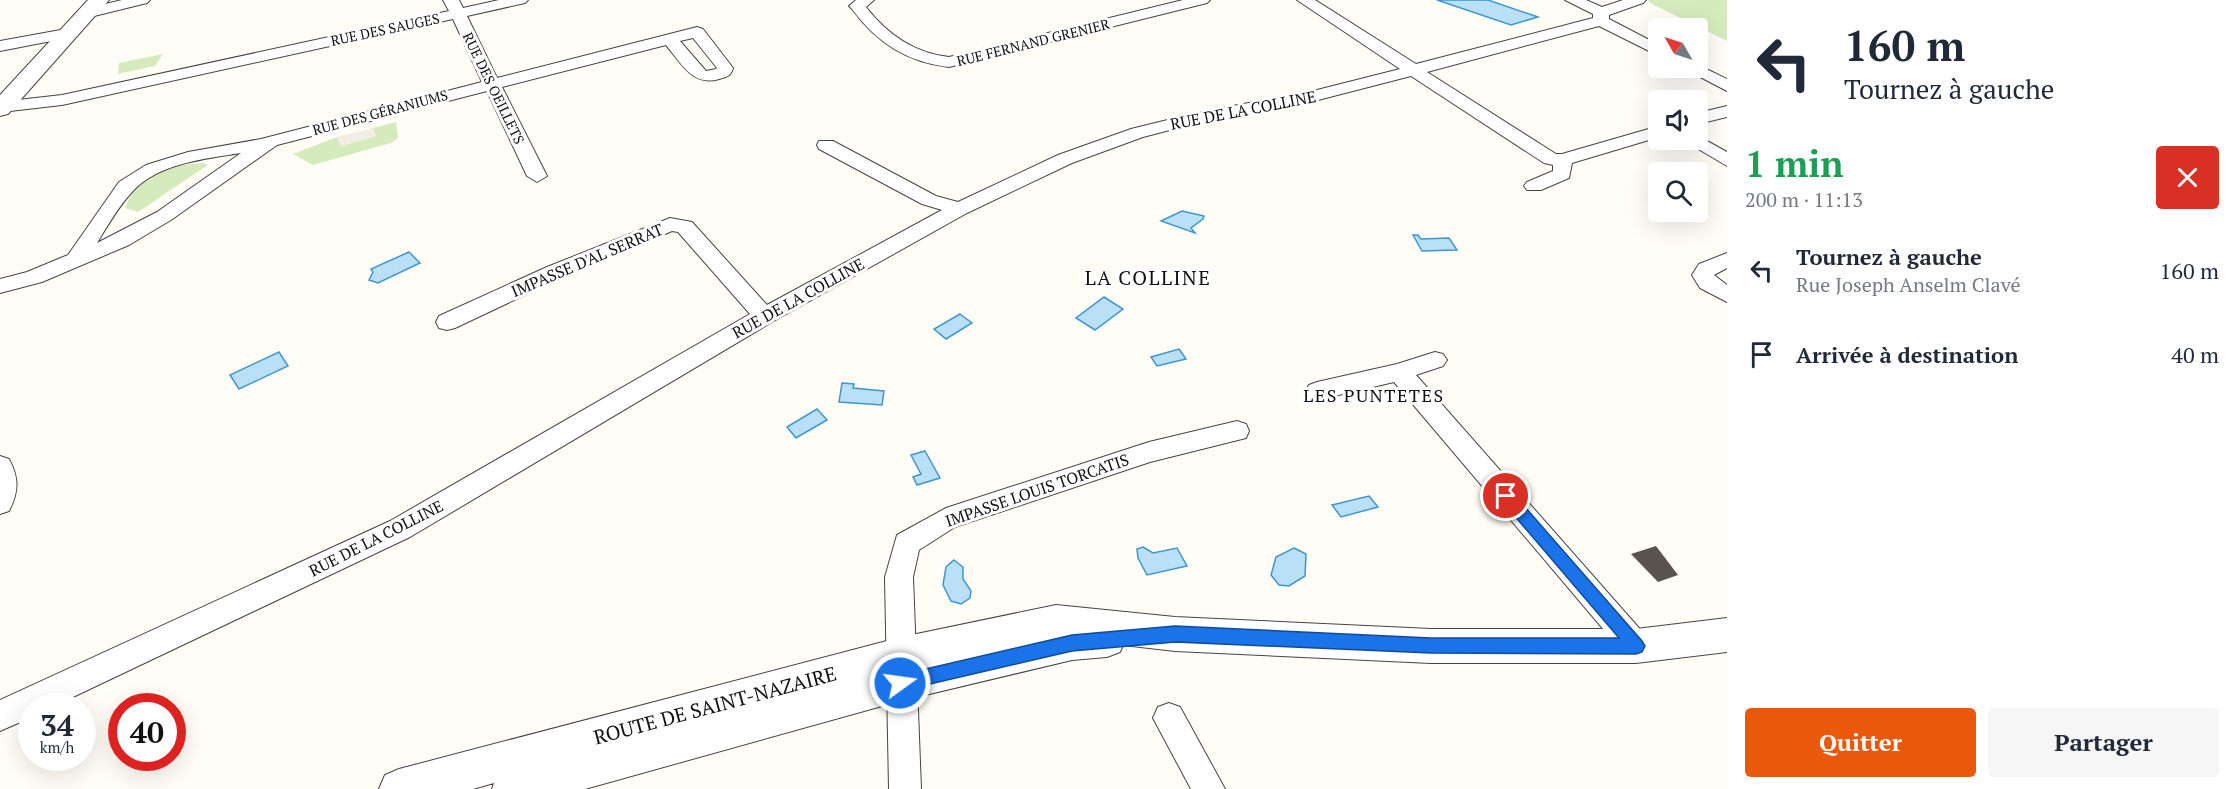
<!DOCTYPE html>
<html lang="fr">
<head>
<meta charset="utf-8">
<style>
	body { margin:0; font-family:"PT Serif",serif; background:#f6f6f7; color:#1f2937; height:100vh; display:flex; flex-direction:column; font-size:22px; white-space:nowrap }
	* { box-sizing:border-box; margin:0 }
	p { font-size:20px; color:#747a83 }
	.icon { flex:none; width:33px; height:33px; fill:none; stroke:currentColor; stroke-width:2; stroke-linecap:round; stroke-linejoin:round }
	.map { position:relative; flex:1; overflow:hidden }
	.side { display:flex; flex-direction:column; background:#fff; width:510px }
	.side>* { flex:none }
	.banner { background:#fff; color:#1f2937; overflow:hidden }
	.needle { width:39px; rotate:309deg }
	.controls { position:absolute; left:1648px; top:18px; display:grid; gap:12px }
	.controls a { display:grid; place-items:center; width:60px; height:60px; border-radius:6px; background:#fff; box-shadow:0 6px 24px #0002; font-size:30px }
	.speed { position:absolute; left:18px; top:693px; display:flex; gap:12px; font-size:30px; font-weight:700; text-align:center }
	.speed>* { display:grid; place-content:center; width:78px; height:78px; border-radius:50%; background:#fff; box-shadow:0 6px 24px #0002; line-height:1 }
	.speed small { font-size:15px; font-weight:400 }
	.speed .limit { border:9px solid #d22; background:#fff; color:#111 }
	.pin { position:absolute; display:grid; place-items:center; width:51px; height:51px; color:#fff; margin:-26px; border:3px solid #fff; border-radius:50%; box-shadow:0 2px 6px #0007 }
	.me { position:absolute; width:66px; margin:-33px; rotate:76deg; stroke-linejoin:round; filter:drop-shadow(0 0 4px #0008) }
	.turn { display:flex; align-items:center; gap:21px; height:126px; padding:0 18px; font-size:27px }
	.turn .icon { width:78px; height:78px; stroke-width:2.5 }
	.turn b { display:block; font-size:42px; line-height:51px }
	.round { display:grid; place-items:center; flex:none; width:63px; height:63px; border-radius:6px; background:#f6f6f7 }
	.head { display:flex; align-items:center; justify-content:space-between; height:102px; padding:0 18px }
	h1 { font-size:36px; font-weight:700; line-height:45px; color:#1e9e55 }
	.button { display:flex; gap:12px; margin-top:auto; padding:12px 18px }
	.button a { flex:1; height:69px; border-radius:6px; background:#ea580c; color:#fff; font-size:24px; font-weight:700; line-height:69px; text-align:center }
	.button a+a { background:#f6f6f7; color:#1f2937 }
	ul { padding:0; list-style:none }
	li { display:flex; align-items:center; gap:18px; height:84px; padding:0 18px }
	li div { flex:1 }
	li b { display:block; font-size:22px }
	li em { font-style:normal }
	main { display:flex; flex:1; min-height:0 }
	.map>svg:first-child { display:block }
	.green { fill:#d5ebbd }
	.plaza { fill:#f1ede2 }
	.water { fill:#b9e0f7; stroke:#3f96cf; stroke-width:1.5 }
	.building { fill:#5a524d }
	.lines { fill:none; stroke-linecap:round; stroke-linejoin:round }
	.minor-casing { stroke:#444; stroke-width:2 }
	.tertiary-casing { stroke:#444; stroke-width:2 }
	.minor { fill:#fff; fill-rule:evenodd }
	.tertiary { fill:#fff; fill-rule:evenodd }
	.route { fill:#1a73e8; stroke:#114b97; stroke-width:1.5 }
	.labels { text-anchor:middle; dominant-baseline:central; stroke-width:6; stroke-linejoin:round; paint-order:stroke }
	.far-street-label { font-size:14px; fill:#111; stroke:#fff }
	.street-label { font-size:16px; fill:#111; stroke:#fff }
	.neighbourhood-label { font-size:18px; letter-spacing:1.5px; fill:#111; stroke:#fff }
	.quarter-label { font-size:20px; letter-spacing:1.5px; fill:#111; stroke:#fff }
	.near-street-label { font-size:20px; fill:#111; stroke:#fff }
</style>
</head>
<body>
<main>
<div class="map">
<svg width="1727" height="789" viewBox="0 0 1727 789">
	<rect width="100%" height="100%" fill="#fffdf5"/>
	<!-- green -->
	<g class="green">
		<path d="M 1648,0 L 1727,0 L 1727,41 L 1650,3 Z"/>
		<path d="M 163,54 L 155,66 L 118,74 L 119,63 Z"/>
		<path d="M 396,122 L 398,138 L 391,143 L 313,165 L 293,154 L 337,137 L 341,146 L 376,136 L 373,128 Z"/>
		<path d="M 204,163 L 208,165 L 138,212 L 125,208 C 129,199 133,189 140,183 C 156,169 184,164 204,163 Z"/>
	</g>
	<!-- plaza -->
	<path class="plaza" d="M 373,128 L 376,136 L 341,146 L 337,137 Z"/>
	<!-- water -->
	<g class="water">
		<path d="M 1437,0 L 1488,0 L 1538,17 L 1511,25 Z"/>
		<path d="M 1182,211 L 1204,216 L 1203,219 L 1191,228 L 1195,233 L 1161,221 Z"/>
		<path d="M 1413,235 L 1418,235 L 1421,239 L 1449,238 L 1457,250 L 1422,251 Z"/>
		<path d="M 409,252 L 420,263 L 378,283 L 369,280 L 373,272 L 371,269 Z"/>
		<path d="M 1104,297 L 1123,309 L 1095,330 L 1076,318 Z"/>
		<path d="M 960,314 L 972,323 L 946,339 L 934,329 Z"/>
		<path d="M 1179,349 L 1186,359 L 1157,366 L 1151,357 Z"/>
		<path d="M 279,352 L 288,366 L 239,389 L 230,375 Z"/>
		<path d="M 842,383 L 854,384 L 853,388 L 884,391 L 882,405 L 839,402 Z"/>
		<path d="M 817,409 L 827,420 L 796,438 L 787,427 Z"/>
		<path d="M 925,451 L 940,478 L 917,485 L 913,477 L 921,474 L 911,455 Z"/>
		<path d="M 1369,496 L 1378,507 L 1341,517 L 1332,505 Z"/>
		<path d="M 1143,547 L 1153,553 L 1177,548 L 1187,566 L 1147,575 L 1138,558 L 1137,549 Z"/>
		<path d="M 1294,548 L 1306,554 L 1305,576 L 1289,586 L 1279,585 L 1271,575 L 1276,557 Z"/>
		<path d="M 954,560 L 963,567 L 963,579 L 971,591 L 970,598 L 961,604 L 951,601 L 943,585 L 946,567 Z"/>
	</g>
	<!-- building -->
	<path class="building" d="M 1656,546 L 1678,575 L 1658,582 L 1631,554 Z"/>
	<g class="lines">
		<defs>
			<g id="minor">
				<path d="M 122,0 L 150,0 L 147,3 L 86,18 L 78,13 L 80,10 Z"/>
				<path d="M 443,0 L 459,0 L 463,8 L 499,0 L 528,0 L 525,3 L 467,16 L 497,78 L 697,27 L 703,29 L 733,68 C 731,76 727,77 719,79 C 693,87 681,63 666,45 L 502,87 L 547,176 L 537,182 L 527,176 L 487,91 L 277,145 L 171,220 L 129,245 L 42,282 L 0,293 L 0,279 L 27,272 L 68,255 L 119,182 L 146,165 L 188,152 L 261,139 L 482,82 L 453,19 L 62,105 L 1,112 L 0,102 L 62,95 L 449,11 ZM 693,38 L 717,68 L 716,69 L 706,71 L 680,41 ZM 241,153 L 157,212 L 97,243 C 108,225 118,207 132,192 C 158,163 205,159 241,153 Z"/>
				<path d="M 856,0 L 874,0 L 866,7 C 887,34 914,53 949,57 L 1183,0 L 1210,0 L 1207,3 L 949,67 C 907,62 877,43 852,9 L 849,6 Z"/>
				<path d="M 1297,0 L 1315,0 L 1416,64 L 1593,18 L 1593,14 L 1565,0 L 1586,0 L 1602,7 L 1623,0 L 1646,0 L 1643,3 L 1609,15 L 1609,19 L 1659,45 L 1659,56 L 1599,26 L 1427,72 L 1556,154 L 1562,154 L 1659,126 L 1659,137 L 1572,163 L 1569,178 L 1541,190 L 1527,190 L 1524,186 L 1527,182 L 1553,171 L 1553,165 L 1544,163 L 1411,76 L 1318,100 L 1197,123 L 1143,137 L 1072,163 L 967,213 L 772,322 L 410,537 L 54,706 L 32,706 L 32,717 L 0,731 L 0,700 L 390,521 L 750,314 L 678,232 L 672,231 L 563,277 L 455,328 L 447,330 L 439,328 L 436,322 L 439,316 L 547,267 L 670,218 L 692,222 L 767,305 L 942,210 L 922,204 L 819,149 L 817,145 L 819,141 L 833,141 L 936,196 L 958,202 L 1058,155 L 1131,129 L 1196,113 L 1317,90 L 1400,69 Z"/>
				<path d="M 66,29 L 72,31 L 74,34 L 72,37 L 0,51 L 0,41 Z"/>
				<path d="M 1698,65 L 1727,79 L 1727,91 L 1683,68 L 1698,68 Z"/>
				<path d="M 1727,106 L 1727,117 L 1698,124 L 1698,113 Z"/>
				<path d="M 1698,136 L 1727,152 L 1727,166 L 1683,140 L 1698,140 Z"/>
				<path d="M 1727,253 L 1727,268 L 1714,275 L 1727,285 L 1727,302 L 1700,288 L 1692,275 L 1699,264 Z"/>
				<path d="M 1435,352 L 1443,354 L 1447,360 L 1443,366 L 1416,375 L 1646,636 L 1651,646 L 1646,656 L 1636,660 L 1626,656 L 1394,382 L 1317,400 L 1309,397 L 1305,391 L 1309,385 L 1317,382 L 1397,364 Z"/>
				<path d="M 1237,421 L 1246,424 L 1249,431 L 1246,438 L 1150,462 L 955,527 L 919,550 L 913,577 L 921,789 L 889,789 L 885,577 L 897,535 L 946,508 L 1149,442 Z"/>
				<path d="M 0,456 L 9,459 C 19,478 19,491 9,511 L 0,514 Z"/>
				<path d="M 1169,703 L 1180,707 L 1225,789 L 1191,789 L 1153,718 L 1158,707 Z"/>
			</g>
			<g id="tertiary">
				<path d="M 88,0 L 109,0 L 8,114 L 0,116 L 0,95 Z"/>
				<path d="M 1056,605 L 1175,617 L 1431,629 L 1636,629 L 1727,618 L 1727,652 L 1636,663 L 1431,663 L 1175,651 L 1123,645 L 1120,652 L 1107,657 L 1072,660 L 900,701 L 585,789 L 492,789 L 494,783 L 473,789 L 379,789 L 385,775 L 399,769 L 902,637 Z"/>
			</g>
		</defs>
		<!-- minor casing -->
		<use href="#minor" class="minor-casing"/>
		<!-- tertiary casing -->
		<use href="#tertiary" class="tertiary-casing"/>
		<!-- minor -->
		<use href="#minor" class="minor"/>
		<!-- tertiary -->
		<use href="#tertiary" class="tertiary"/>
	</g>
	<!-- route -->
	<path class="route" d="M 1506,490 L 1511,491 L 1642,641 L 1645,646 L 1642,652 L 1636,654 L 1431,653 L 1175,642 L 1072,651 L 900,691 L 894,689 L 892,683 L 894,677 L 900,675 L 1072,635 L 1175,626 L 1431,638 L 1619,638 L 1501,500 L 1498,496 Z"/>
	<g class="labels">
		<!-- far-street labels -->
		<g class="far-street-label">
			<text transform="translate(385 29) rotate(-12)">RUE DES SAUGES</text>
			<text transform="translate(1033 42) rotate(-14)">RUE FERNAND GRENIER</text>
			<text transform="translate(494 88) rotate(64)">RUE DES OEILLETS</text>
			<text transform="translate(380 112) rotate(-15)">RUE DES GÉRANIUMS</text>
		</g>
		<!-- street labels -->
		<g class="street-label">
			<text transform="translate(1243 110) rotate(-11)">RUE DE LA COLLINE</text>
			<text transform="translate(587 260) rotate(-23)">IMPASSE D'AL SERRAT</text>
			<text transform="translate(798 298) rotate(-29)">RUE DE LA COLLINE</text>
			<text transform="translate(1037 490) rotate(-19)">IMPASSE LOUIS TORCATIS</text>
			<text transform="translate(376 538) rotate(-27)">RUE DE LA COLLINE</text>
		</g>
		<!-- neighbourhood labels -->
		<g class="neighbourhood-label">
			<text x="1374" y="395">LES PUNTETES</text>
		</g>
		<!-- quarter labels -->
		<g class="quarter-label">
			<text x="1148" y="277">LA COLLINE</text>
		</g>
		<!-- near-street labels -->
		<g class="near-street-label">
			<text transform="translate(715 705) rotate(-15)">ROUTE DE SAINT-NAZAIRE</text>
		</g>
	</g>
</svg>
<div class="controls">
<a><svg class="needle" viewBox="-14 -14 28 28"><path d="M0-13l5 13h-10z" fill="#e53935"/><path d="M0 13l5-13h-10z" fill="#747a83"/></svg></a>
<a><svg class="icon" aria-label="sound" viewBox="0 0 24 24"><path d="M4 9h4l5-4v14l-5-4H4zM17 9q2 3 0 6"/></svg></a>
<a><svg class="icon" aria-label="search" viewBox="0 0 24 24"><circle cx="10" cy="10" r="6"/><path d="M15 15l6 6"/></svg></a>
</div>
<div class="speed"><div>34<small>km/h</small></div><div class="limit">40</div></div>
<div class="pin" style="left:1506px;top:496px;background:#d93025"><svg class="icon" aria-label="arrive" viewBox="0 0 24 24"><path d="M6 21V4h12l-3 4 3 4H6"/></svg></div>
<svg class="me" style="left:900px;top:683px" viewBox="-20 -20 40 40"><circle r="17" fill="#1a73e8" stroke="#fff" stroke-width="3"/><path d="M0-11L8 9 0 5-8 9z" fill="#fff"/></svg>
</div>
<section class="side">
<div class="banner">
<div class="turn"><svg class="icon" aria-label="left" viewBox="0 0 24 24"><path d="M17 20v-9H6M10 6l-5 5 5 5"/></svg><div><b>160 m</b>Tournez à gauche</div></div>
</div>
<div class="head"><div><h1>1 min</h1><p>200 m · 11:13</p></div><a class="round" style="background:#d93025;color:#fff"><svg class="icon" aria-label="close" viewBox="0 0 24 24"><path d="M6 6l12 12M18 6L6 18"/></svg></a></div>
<ul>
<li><svg class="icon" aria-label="left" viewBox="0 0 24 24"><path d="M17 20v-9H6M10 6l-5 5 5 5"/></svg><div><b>Tournez à gauche</b><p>Rue Joseph Anselm Clavé</p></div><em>160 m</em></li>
<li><svg class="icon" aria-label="arrive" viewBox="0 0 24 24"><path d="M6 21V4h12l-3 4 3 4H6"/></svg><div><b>Arrivée à destination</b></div><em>40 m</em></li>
</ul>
<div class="button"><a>Quitter</a><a>Partager</a></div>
</section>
</main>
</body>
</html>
